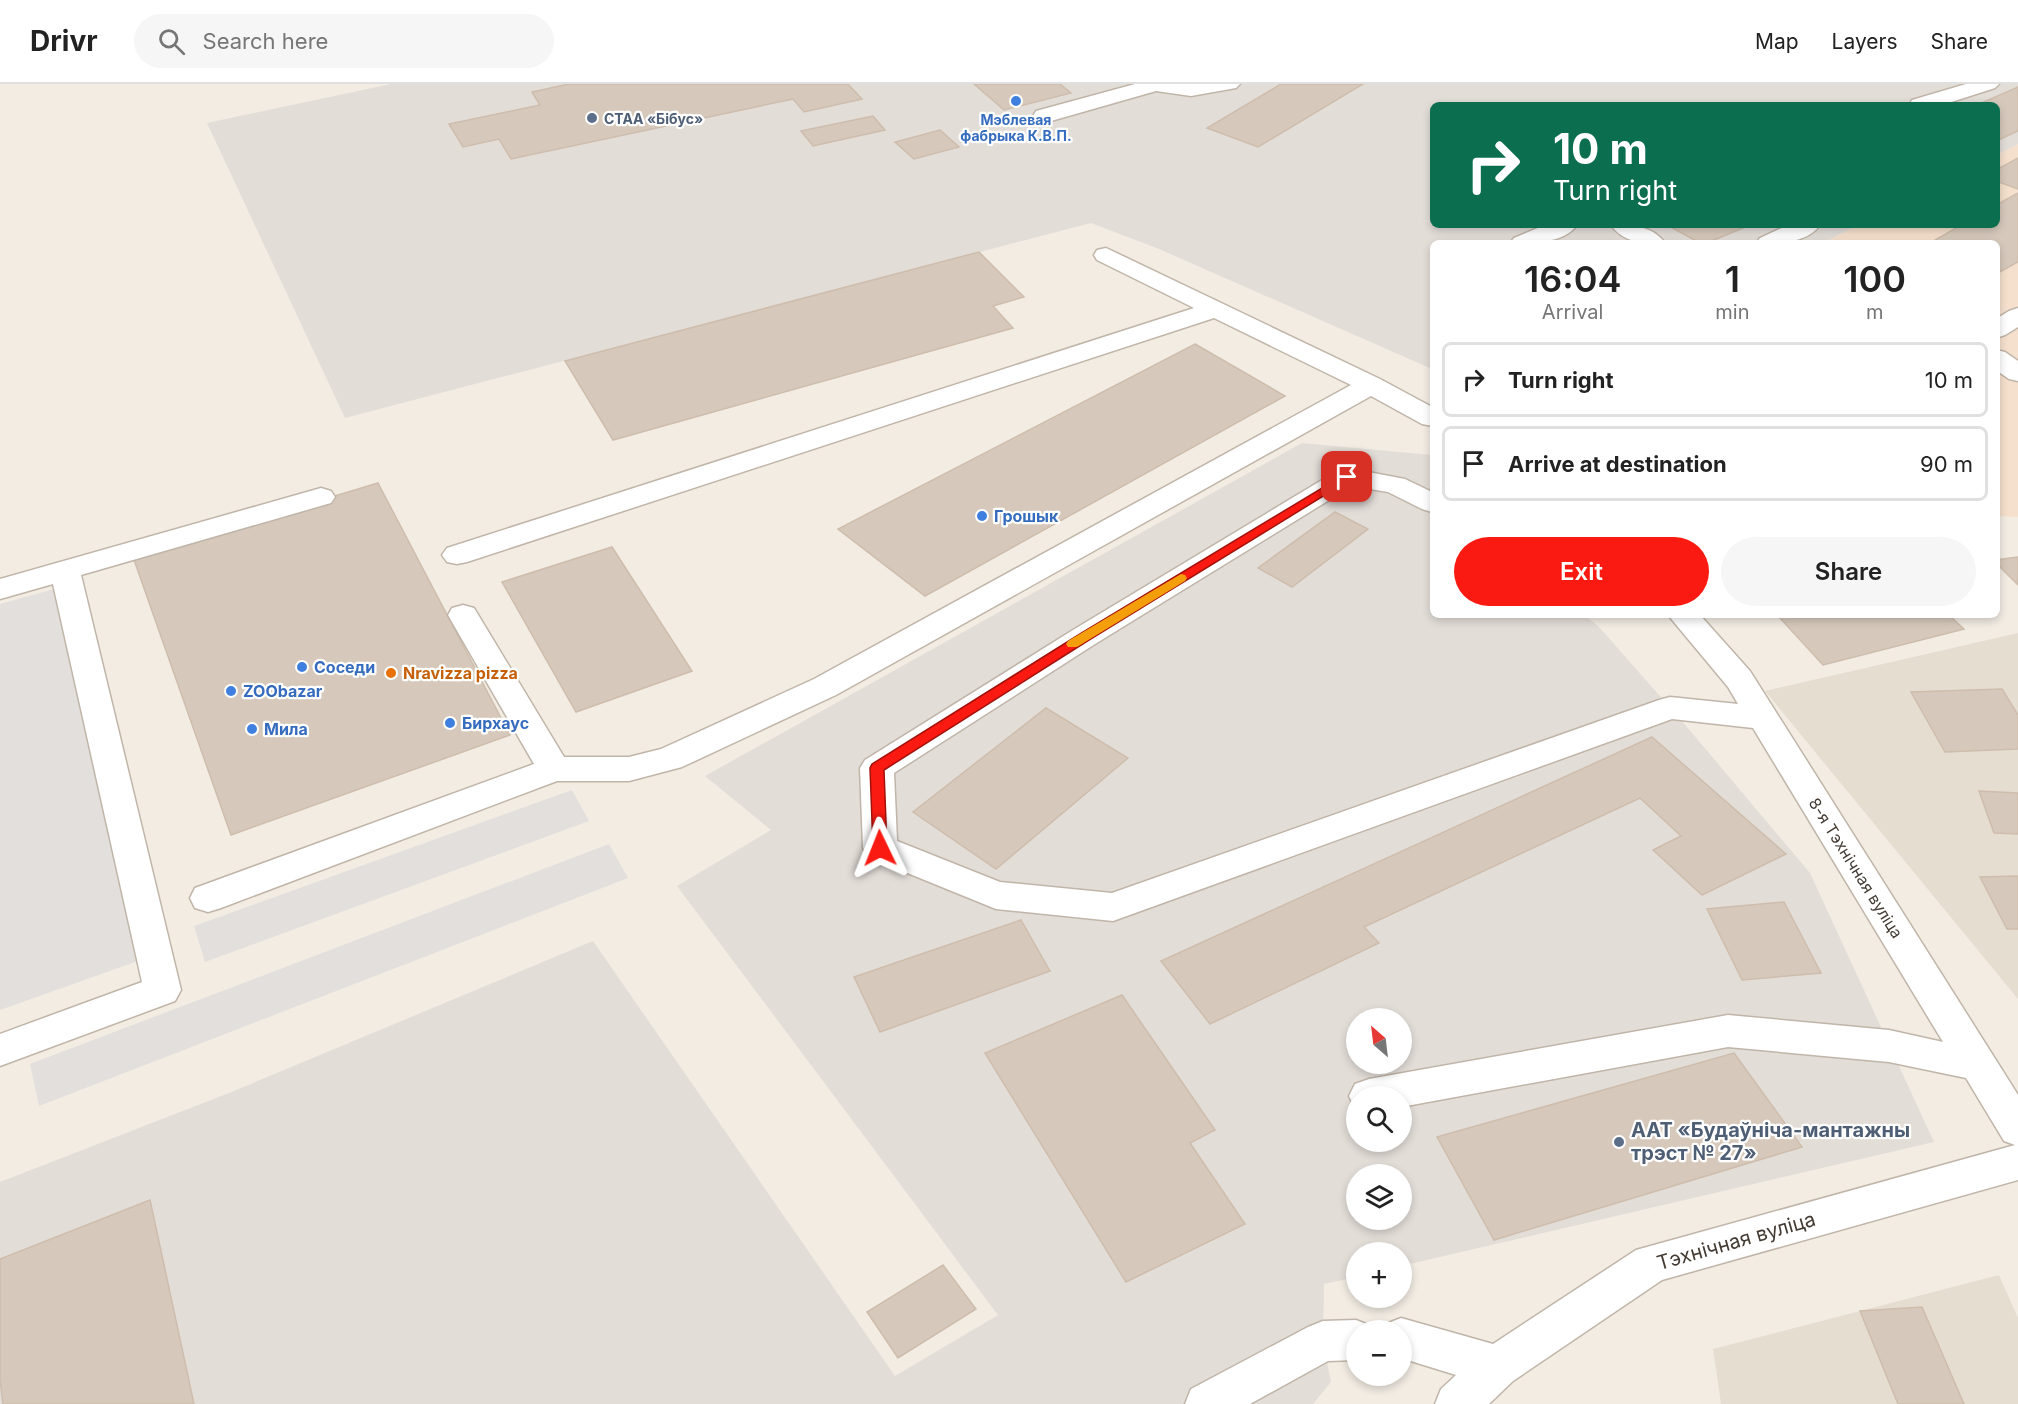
<!DOCTYPE html>
<html lang="en">
<head>
<meta charset="utf-8">
<style>
	body { margin:0; font-family:Inter,sans-serif; background:#f6f6f6; color:#222; height:100vh; display:flex; flex-direction:column; font-size:22px; white-space:nowrap }
	* { box-sizing:border-box; margin:0 }
	p { font-size:20px; color:#767676 }
	.icon { flex:none; width:33px; height:33px; fill:none; stroke:currentColor; stroke-width:2; stroke-linecap:round; stroke-linejoin:round }
	.map { position:relative; flex:1; overflow:hidden }
	.drawer { position:absolute; left:1430px; top:156px; width:570px; height:378px; display:flex; flex-direction:column; background:#fff; border-radius:9px; box-shadow:0 3px 9px #0003 }
	.drawer>* { flex:none }
	.banner { position:absolute; left:1430px; top:18px; width:570px; height:126px; border-radius:9px; box-shadow:0 3px 9px #0003; background:#0b6e4f; color:#fff; overflow:hidden }
	.needle { width:39px; rotate:332deg }
	.fabs { position:absolute; left:1346px; top:924px; display:grid; gap:12px }
	.fabs a { display:grid; place-items:center; width:66px; height:66px; border-radius:50%; background:#fff; box-shadow:0 3px 9px #0003; font-size:30px }
	.pin { position:absolute; display:grid; place-items:center; width:51px; height:51px; color:#fff; margin:-26px; border-radius:12px; box-shadow:0 3px 9px #0006 }
	.me { position:absolute; width:66px; margin:-33px; rotate:358deg; stroke-linejoin:round; filter:drop-shadow(0 0 4px #0008) }
	.turn { display:flex; align-items:center; gap:21px; height:126px; padding:0 24px; font-size:27px }
	.turn .icon { width:78px; height:78px; stroke-width:2.5 }
	.turn b { display:block; font-size:42px; line-height:51px }
	.eta { display:flex; justify-content:space-evenly; align-items:center; height:102px; text-align:center }
	.eta b { font-size:36px; font-weight:600; line-height:42px }
	.cta { display:flex; gap:12px; margin-top:auto; padding:12px 24px }
	.cta a { flex:1; height:69px; border-radius:36px; background:#fa1a11; color:#fff; font-size:24px; font-weight:600; line-height:69px; text-align:center }
	.cta a+a { background:#f6f6f6; color:#222 }
	ul { padding:0; list-style:none }
	li { display:flex; align-items:center; gap:18px; height:75px; margin:0 12px 9px; padding:0 12px; border:3px solid #e0e0e0; border-radius:9px }
	li div { flex:1 }
	li b { display:block; font-size:22px }
	li em { font-style:normal }
	header { display:flex; align-items:center; gap:36px; box-sizing:border-box; height:84px; padding:0 30px; background:#fff; border-bottom:2px solid #e0e0e0 }
	header strong { font-size:28px }
	nav { display:flex; gap:33px; margin-inline-start:auto; font-size:21px }
	.search { width:420px; height:54px; background:#f6f6f6; display:flex; align-items:center; gap:15px; box-sizing:border-box; padding:0 21px; border-radius:33px; color:#767676; font-size:22px }
	.map>svg:first-child { display:block }
	.residential { fill:#e6ddd1 }
	.commercial { fill:#f5e0cd }
	.industrial { fill:#e3ddd8; fill-rule:evenodd }
	.parking { fill:#e2dfdc }
	.building { fill:#d6c9bc; stroke:#cebdac; stroke-width:1.5 }
	.lines { fill:none; stroke-linecap:round; stroke-linejoin:round }
	.minor-casing { stroke:#c0b5a9; stroke-width:3 }
	.minor { fill:#fff; fill-rule:evenodd }
	.route { fill:#fa1a11; stroke:#a2110b; stroke-width:1.5 }
	.slow { fill:#f59e0b }
	.shop-dot { fill:#3f7fe0; stroke:#fff; stroke-width:2 }
	.service-dot { fill:#5c6f8a; stroke:#fff; stroke-width:2 }
	.food-dot { fill:#e8710a; stroke:#fff; stroke-width:2 }
	.labels { text-anchor:middle; dominant-baseline:central; stroke-width:4.5; stroke-linejoin:round; paint-order:stroke }
	.far-service-label { font-size:14px; font-weight:bold; fill:#4e5e75; stroke:#fff; text-anchor:start }
	.far-shop-label { font-size:14px; font-weight:bold; fill:#366cbe; stroke:#fff }
	.shop-label { font-size:16px; font-weight:bold; fill:#366cbe; stroke:#fff; text-anchor:start }
	.food-label { font-size:16px; font-weight:bold; fill:#c56008; stroke:#fff; text-anchor:start }
	.street-label { font-size:16px; fill:#433b33; stroke:#fff }
	.near-service-label { font-size:20px; font-weight:bold; fill:#4e5e75; stroke:#fff; text-anchor:start }
	.near-street-label { font-size:20px; fill:#433b33; stroke:#fff }
</style>
</head>
<body>
<header>
<strong>Drivr</strong>
<div class="search"><svg class="icon" aria-label="search" viewBox="0 0 24 24"><circle cx="10" cy="10" r="6"/><path d="M15 15l6 6"/></svg>Search here</div>
<nav><a>Map</a><a>Layers</a><a>Share</a></nav>
</header>
<div class="map">
<svg width="2018" height="1320" viewBox="0 0 2018 1320">
	<rect width="100%" height="100%" fill="#f2ece3"/>
	<!-- residential -->
	<g class="residential">
		<path d="M 2018,549 L 2018,915 L 1765,607 Z"/>
		<path d="M 1999,1191 L 2018,1234 L 2018,1320 L 1721,1320 L 1713,1265 Z"/>
	</g>
	<!-- commercial -->
	<path class="commercial" d="M 2018,60 L 2018,433 L 1997,432 L 1996,159 L 1823,159 L 1858,141 L 1996,141 L 1997,71 Z"/>
	<!-- industrial -->
	<g class="industrial">
		<path d="M 391,0 L 2018,0 L 2018,60 L 1997,71 L 1996,21 L 1432,21 L 1432,141 L 1858,141 L 1823,159 L 1432,159 L 1432,285 L 1159,165 L 1091,139 L 345,334 L 207,39 Z"/>
		<path d="M 1302,359 L 1432,371 L 1432,531 L 1585,531 L 1600,544 L 1687,643 L 1810,789 L 1934,1058 L 1401,1182 L 1401,1168 L 1356,1168 L 1356,1193 L 1324,1200 L 1323,1257 L 1331,1298 L 1313,1320 L 0,1320 L 0,1098 L 229,1009 L 593,857 L 895,1292 L 998,1231 L 677,802 L 771,746 L 705,692 ZM 1356,934 L 1401,934 L 1401,980 L 1356,980 ZM 1356,1012 L 1401,1012 L 1401,1058 L 1356,1058 ZM 1356,1090 L 1401,1090 L 1401,1136 L 1356,1136 Z"/>
	</g>
	<!-- parking -->
	<g class="parking">
		<path d="M 58,504 L 149,873 L 0,926 L 0,520 Z"/>
		<path d="M 572,706 L 589,737 L 205,878 L 194,842 Z"/>
		<path d="M 609,760 L 628,794 L 39,1022 L 30,980 Z"/>
	</g>
	<!-- building -->
	<g class="building">
		<path d="M 569,0 L 848,0 L 862,15 L 804,28 L 793,15 L 511,75 L 499,55 L 463,63 L 449,40 L 540,21 L 532,8 Z"/>
		<path d="M 974,0 L 1060,0 L 1071,9 L 1004,26 Z"/>
		<path d="M 1281,0 L 1363,0 L 1258,63 L 1207,44 Z"/>
		<path d="M 2018,3 L 2018,47 L 1996,57 L 1996,21 L 1977,21 Z"/>
		<path d="M 873,32 L 885,46 L 813,62 L 801,47 Z"/>
		<path d="M 940,46 L 959,63 L 914,75 L 895,58 Z"/>
		<path d="M 2018,74 L 2018,105 L 1996,97 L 1996,86 Z"/>
		<path d="M 2018,109 L 2018,178 L 1996,190 L 1996,159 L 1930,159 L 1961,141 L 1996,141 L 1996,121 Z"/>
		<path d="M 1667,141 L 1750,141 L 1707,159 L 1700,159 Z"/>
		<path d="M 979,168 L 1024,213 L 993,222 L 1013,244 L 613,356 L 565,277 Z"/>
		<path d="M 1195,260 L 1285,312 L 925,512 L 838,445 Z"/>
		<path d="M 378,399 L 510,651 L 231,751 L 133,473 Z"/>
		<path d="M 1335,428 L 1368,445 L 1292,503 L 1258,484 Z"/>
		<path d="M 612,463 L 692,587 L 576,628 L 502,498 Z"/>
		<path d="M 2018,473 L 2018,501 L 1996,479 L 1996,476 Z"/>
		<path d="M 1784,531 L 1949,531 L 1964,545 L 1823,581 L 1778,532 Z"/>
		<path d="M 2002,605 L 2018,631 L 2018,665 L 1945,668 L 1911,608 Z"/>
		<path d="M 1046,624 L 1128,674 L 996,785 L 913,728 Z"/>
		<path d="M 1652,653 L 1786,770 L 1702,811 L 1653,766 L 1681,752 L 1640,714 L 1364,843 L 1379,859 L 1210,940 L 1161,877 Z"/>
		<path d="M 1979,707 L 2018,709 L 2018,750 L 1994,749 Z"/>
		<path d="M 2018,792 L 2018,845 L 2007,845 L 1980,793 Z"/>
		<path d="M 1784,818 L 1821,889 L 1742,896 L 1707,825 Z"/>
		<path d="M 1021,836 L 1050,887 L 880,948 L 854,893 Z"/>
		<path d="M 1122,911 L 1215,1046 L 1190,1059 L 1245,1140 L 1126,1198 L 985,969 Z"/>
		<path d="M 1734,969 L 1802,1063 L 1494,1156 L 1437,1053 Z"/>
		<path d="M 150,1116 L 194,1320 L 3,1320 L 0,1296 L 0,1175 Z"/>
		<path d="M 943,1181 L 976,1225 L 898,1274 L 867,1228 Z"/>
		<path d="M 1922,1223 L 1964,1320 L 1898,1320 L 1860,1227 Z"/>
	</g>
	<g class="lines">
		<defs>
			<g id="minor">
				<path d="M 1135,0 L 1240,0 L 1236,4 L 1191,12 L 1156,7 L 1044,39 L 1036,37 L 1033,32 L 1036,27 Z"/>
				<path d="M 1966,0 L 1999,0 L 1995,4 L 1942,21 L 1909,21 L 1912,16 Z"/>
				<path d="M 1545,141 L 1577,141 C 1564,160 1530,159 1510,159 L 1514,154 Z"/>
				<path d="M 1611,141 C 1631,141 1652,141 1665,159 C 1645,159 1624,160 1611,141 Z"/>
				<path d="M 1788,141 L 1820,141 C 1807,160 1777,159 1756,159 L 1760,154 Z"/>
				<path d="M 1106,164 L 1380,295 L 1432,323 L 1432,342 L 1422,340 L 1371,312 L 836,611 L 682,683 L 629,697 L 557,697 L 221,824 L 208,828 L 195,824 L 190,814 L 195,804 L 534,680 L 448,531 L 452,524 L 463,521 L 474,524 L 564,673 L 629,673 L 661,665 L 814,595 L 1351,301 L 1214,234 L 467,478 L 457,480 L 447,478 L 442,471 L 447,464 L 1194,224 L 1097,176 L 1094,171 L 1097,166 Z"/>
				<path d="M 2018,224 L 2018,243 L 2005,251 L 1996,254 L 1996,235 L 2009,227 Z"/>
				<path d="M 1996,266 L 2005,268 L 2018,277 L 2018,297 L 2009,295 L 1996,286 Z"/>
				<path d="M 1347,384 L 1405,395 L 1432,408 L 1432,428 L 1422,425 L 1388,408 L 1352,402 L 1095,560 L 894,689 L 897,757 L 1000,798 L 1112,809 L 1659,616 L 1670,613 L 1738,620 L 1728,603 L 1668,531 L 1700,531 L 1750,587 L 2018,1011 L 2018,1096 L 1662,1196 L 1513,1297 L 1489,1320 L 1435,1320 L 1441,1305 L 1456,1291 L 1401,1274 L 1401,1246 L 1383,1246 L 1386,1240 L 1401,1234 L 1493,1260 L 1636,1166 L 2015,1061 L 2004,1057 L 1966,994 L 1889,978 L 1728,963 L 1401,1023 L 1401,1012 L 1356,1012 L 1355,1024 L 1349,1012 L 1355,1000 L 1369,995 L 1728,931 L 1889,946 L 1943,958 L 1753,644 L 1672,635 L 1113,837 L 996,825 L 868,773 L 863,764 L 860,684 L 865,676 L 1073,546 L 1337,387 Z"/>
				<path d="M 321,404 L 331,407 L 335,413 L 331,419 L 81,491 L 181,906 L 175,917 L 0,982 L 0,950 L 142,898 L 53,500 L 0,515 L 0,495 Z"/>
				<path d="M 1356,1236 L 1371,1242 L 1374,1246 L 1356,1246 L 1356,1276 L 1328,1277 L 1250,1320 L 1185,1320 L 1191,1305 L 1308,1243 L 1323,1237 Z"/>
			</g>
		</defs>
		<!-- minor casing -->
		<use href="#minor" class="minor-casing"/>
		<!-- minor -->
		<use href="#minor" class="minor"/>
	</g>
	<!-- route -->
	<path class="route" d="M 1347,389 L 1351,390 L 1351,395 L 1089,556 L 884,686 L 887,764 L 885,768 L 875,768 L 873,764 L 870,684 L 872,680 L 1080,550 Z"/>
	<!-- slow -->
	<path class="slow" d="M 1181,490 L 1185,491 L 1187,494 L 1185,497 L 1077,563 L 1068,563 L 1066,560 L 1068,557 Z"/>
	<!-- markers -->
	<g class="shop-dot">
		<circle cx="1016" cy="17" r="6"/>
		<circle cx="982" cy="432" r="6"/>
		<circle cx="302" cy="583" r="6"/>
		<circle cx="231" cy="607" r="6"/>
		<circle cx="450" cy="639" r="6"/>
		<circle cx="252" cy="645" r="6"/>
	</g>
	<g class="service-dot">
		<circle cx="592" cy="34" r="6"/>
		<circle cx="1619" cy="1058" r="6"/>
	</g>
	<circle class="food-dot" cx="391" cy="589" r="6"/>
	<g class="labels">
		<!-- far-service labels -->
		<g class="far-service-label">
			<text x="604" y="34">СТАА «Бібус»</text>
		</g>
		<!-- far-shop labels -->
		<g class="far-shop-label">
			<text x="1016" y="35">Мэблевая<tspan x="1016" dy="16">фабрыка К.В.П.</tspan></text>
		</g>
		<!-- shop labels -->
		<g class="shop-label">
			<text x="994" y="432">Грошык</text>
			<text x="314" y="583">Соседи</text>
			<text x="243" y="607">ZOObazar</text>
			<text x="462" y="639">Бирхаус</text>
			<text x="264" y="645">Мила</text>
		</g>
		<!-- food labels -->
		<g class="food-label">
			<text x="403" y="589">Nravizza pizza</text>
		</g>
		<!-- street labels -->
		<g class="street-label">
			<text transform="translate(1856 784) rotate(58)">8-я Тэхнічная вуліца</text>
		</g>
		<!-- near-service labels -->
		<g class="near-service-label">
			<text x="1631" y="1046">ААТ «Будаўніча-мантажны<tspan x="1631" dy="23">трэст № 27»</tspan></text>
		</g>
		<!-- near-street labels -->
		<g class="near-street-label">
			<text transform="translate(1736 1157) rotate(-16)">Тэхнічная вуліца</text>
		</g>
	</g>
</svg>
<div class="fabs">
<a><svg class="needle" viewBox="-14 -14 28 28"><path d="M0-13l5 13h-10z" fill="#e53935"/><path d="M0 13l5-13h-10z" fill="#767676"/></svg></a>
<a><svg class="icon" aria-label="search" viewBox="0 0 24 24"><circle cx="10" cy="10" r="6"/><path d="M15 15l6 6"/></svg></a>
<a><svg class="icon" aria-label="layers" viewBox="0 0 24 24"><path d="M12 4l9 5-9 5-9-5zM3 14l9 5 9-5"/></svg></a>
<a>+</a>
<a>−</a>
</div>
<div class="pin" style="left:1347px;top:393px;background:#d93025"><svg class="icon" aria-label="arrive" viewBox="0 0 24 24"><path d="M6 21V4h12l-3 4 3 4H6"/></svg></div>
<svg class="me" style="left:880px;top:764px" viewBox="-20 -20 40 40"><path d="M0-17L14 15 0 8-14 15z" fill="#fa1a11" stroke="#fff" stroke-width="4"/></svg>
<div class="banner">
<div class="turn"><svg class="icon" aria-label="right" viewBox="0 0 24 24"><path d="M7 20v-9h11M14 6l5 5-5 5"/></svg><div><b>10 m</b>Turn right</div></div>
</div>
<section class="drawer">
<div class="eta">
<div><b>16:04</b><p>Arrival</p></div>
<div><b>1</b><p>min</p></div>
<div><b>100</b><p>m</p></div>
</div>
<ul>
<li><svg class="icon" aria-label="right" viewBox="0 0 24 24"><path d="M7 20v-9h11M14 6l5 5-5 5"/></svg><div><b>Turn right</b></div><em>10 m</em></li>
<li><svg class="icon" aria-label="arrive" viewBox="0 0 24 24"><path d="M6 21V4h12l-3 4 3 4H6"/></svg><div><b>Arrive at destination</b></div><em>90 m</em></li>
</ul>
<div class="cta"><a>Exit</a><a>Share</a></div>
</section>
</div>
</body>
</html>
